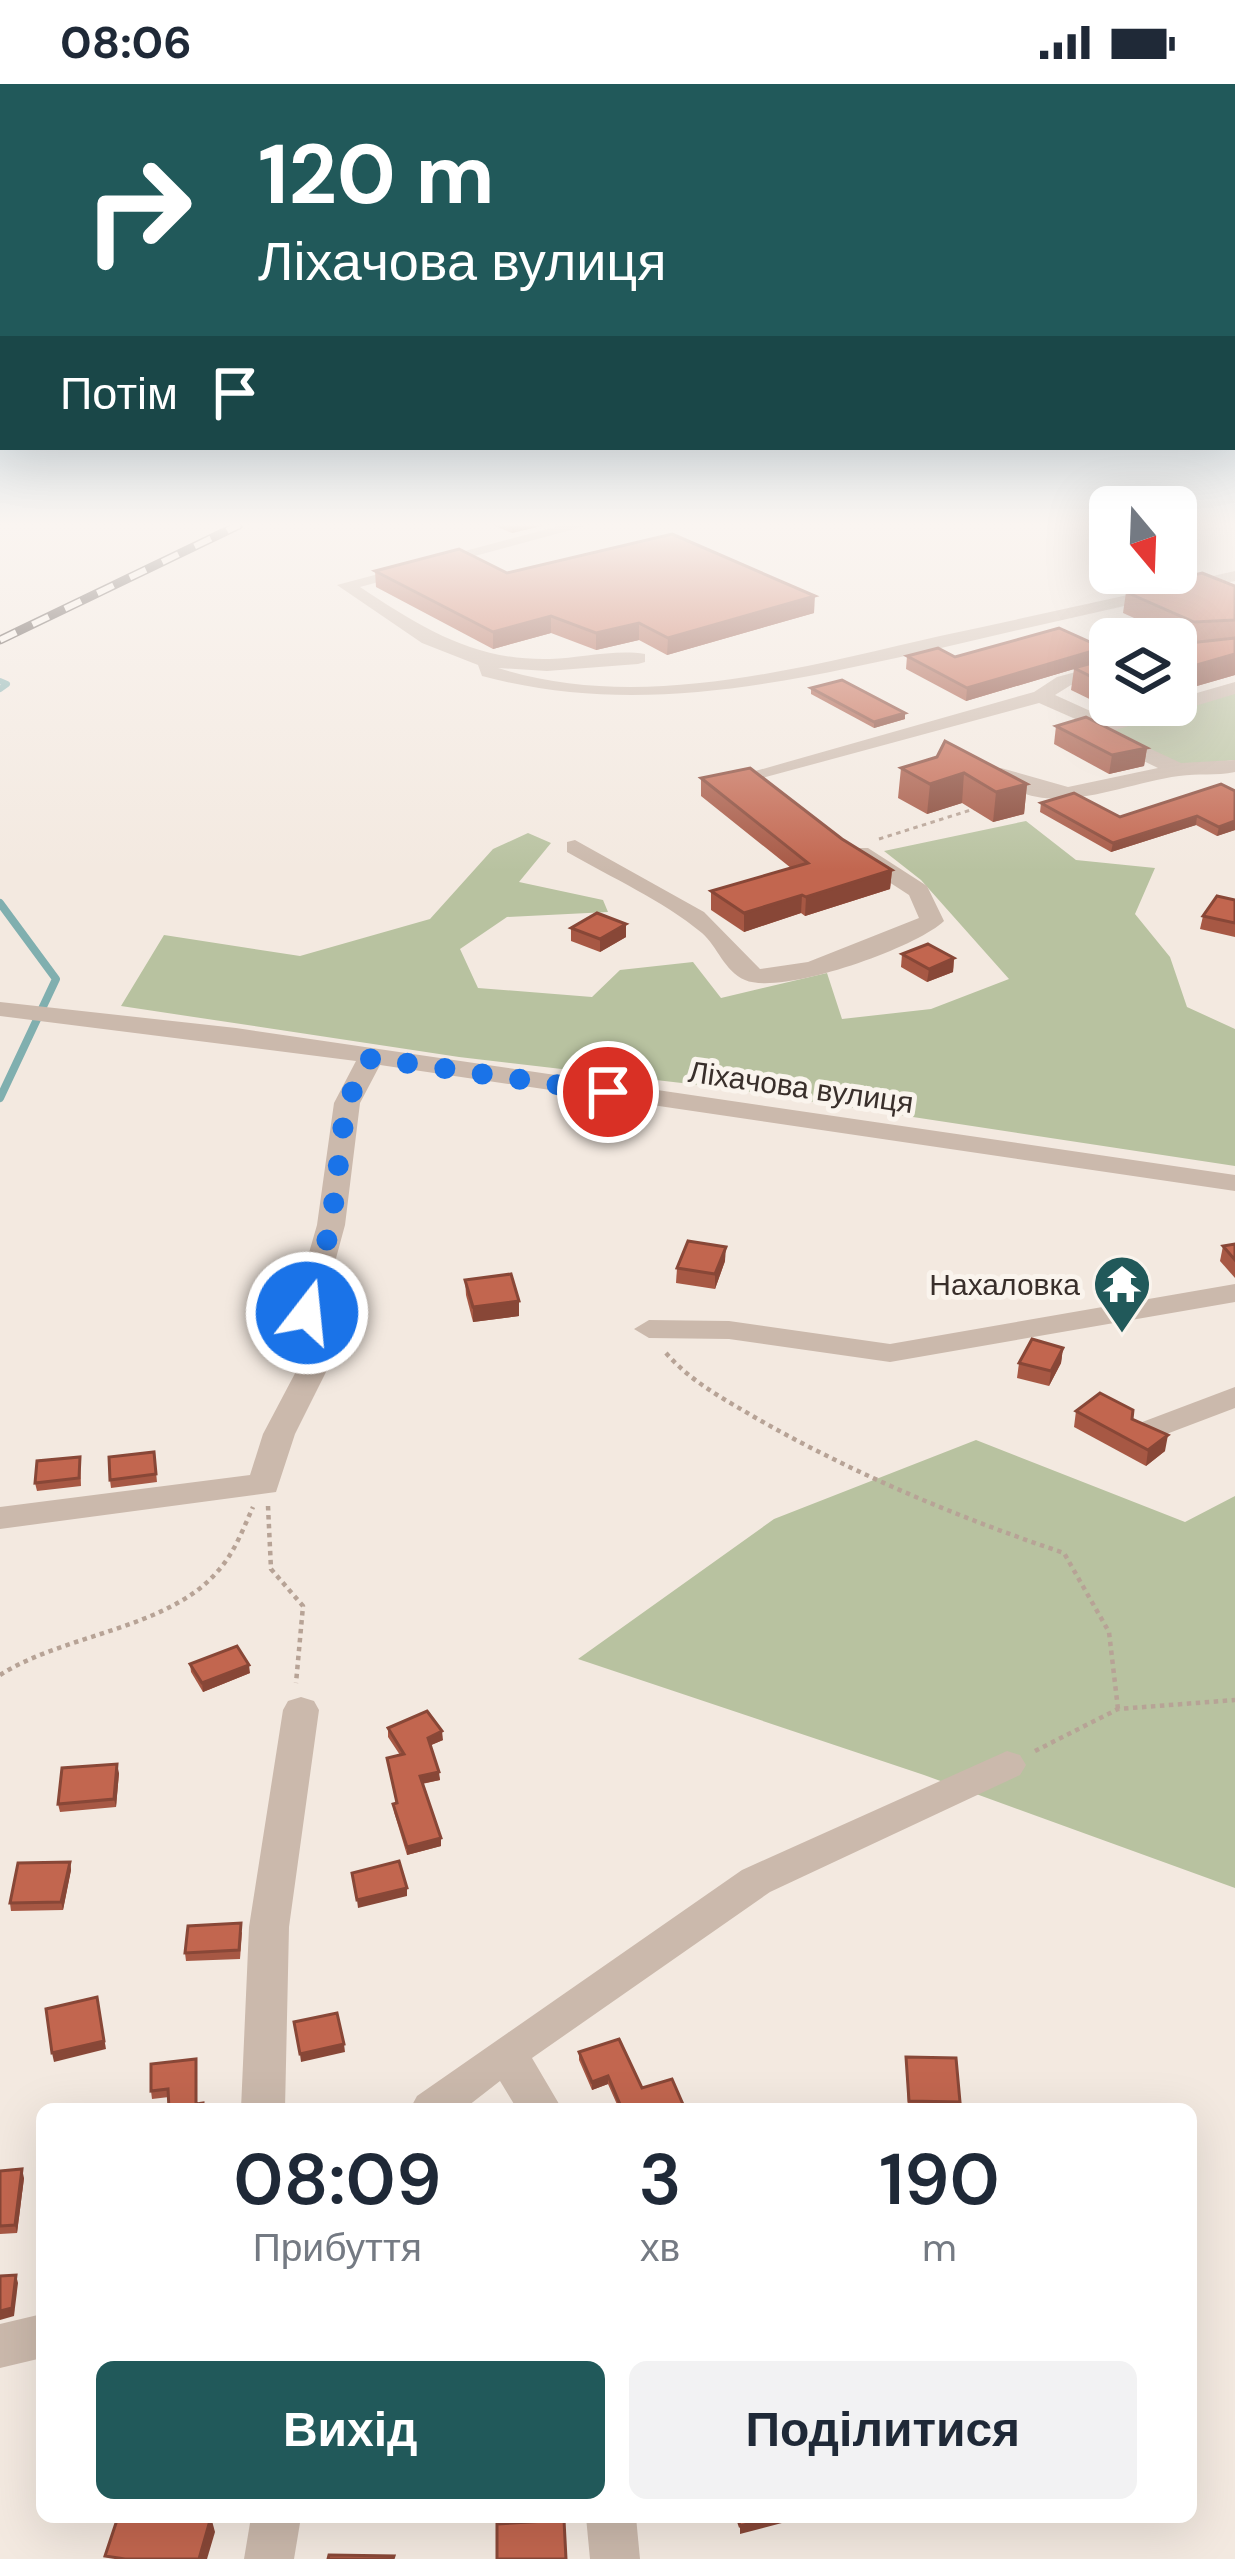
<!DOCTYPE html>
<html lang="uk">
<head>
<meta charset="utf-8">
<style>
	body { margin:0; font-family:"DM Sans",sans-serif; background:#f2f2f3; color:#1f2937; height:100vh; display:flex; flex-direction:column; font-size:45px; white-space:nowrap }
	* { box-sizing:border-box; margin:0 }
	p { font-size:39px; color:#747a83 }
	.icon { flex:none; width:66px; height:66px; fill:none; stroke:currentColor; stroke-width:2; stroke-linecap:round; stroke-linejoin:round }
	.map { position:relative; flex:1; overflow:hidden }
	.side { position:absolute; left:36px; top:2019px; width:1161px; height:420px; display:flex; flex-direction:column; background:#fff; border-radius:18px; box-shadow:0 12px 48px #0002 }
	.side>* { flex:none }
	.top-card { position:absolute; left:0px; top:0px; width:1236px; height:366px; box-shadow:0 12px 48px #0002; background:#21595a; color:#fff; overflow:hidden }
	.needle { width:78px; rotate:161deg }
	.tools { position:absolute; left:1089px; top:402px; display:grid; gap:24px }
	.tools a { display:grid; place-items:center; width:108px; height:108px; border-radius:18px; background:#fff; box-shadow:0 12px 48px #0002; font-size:60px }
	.pin { position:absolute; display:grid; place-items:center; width:102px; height:102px; color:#fff; margin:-51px; border:6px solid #fff; border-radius:50%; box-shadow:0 3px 12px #0007 }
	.me { position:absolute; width:132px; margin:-66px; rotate:16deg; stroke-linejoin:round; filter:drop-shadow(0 0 9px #0008) }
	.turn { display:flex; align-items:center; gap:42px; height:252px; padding:0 60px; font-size:54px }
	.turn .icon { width:156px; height:156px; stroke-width:2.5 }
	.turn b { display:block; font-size:84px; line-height:102px }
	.then { display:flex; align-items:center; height:114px; padding:0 60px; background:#0003; gap:24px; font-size:45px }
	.eta { display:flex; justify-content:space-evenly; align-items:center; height:204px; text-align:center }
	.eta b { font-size:72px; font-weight:600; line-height:84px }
	.primary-button { display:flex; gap:24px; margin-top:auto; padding:24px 60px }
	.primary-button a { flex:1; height:138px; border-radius:18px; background:#21595a; color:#fff; font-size:48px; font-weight:600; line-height:138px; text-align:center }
	.primary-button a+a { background:#f2f2f3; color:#1f2937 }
	.status { display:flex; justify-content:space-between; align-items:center; height:84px; padding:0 60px; background:#fff; direction:ltr }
	.status svg { height:33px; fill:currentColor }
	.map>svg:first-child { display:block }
	.green { fill:#b8c2a0 }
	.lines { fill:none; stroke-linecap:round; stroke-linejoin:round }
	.stream-far1 { stroke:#80afaf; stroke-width:6 }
	.stream { stroke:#80afaf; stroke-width:8 }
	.path-far1 { stroke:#b7a396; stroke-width:3; stroke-dasharray:4.5 4.5; stroke-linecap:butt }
	.path { stroke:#b7a396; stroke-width:4.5; stroke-dasharray:4.5 4.5; stroke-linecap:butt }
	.minor { fill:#cbb9ac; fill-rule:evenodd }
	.rail-casing { stroke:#392f2b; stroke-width:9 }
	.rail { stroke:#faf4ed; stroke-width:6; stroke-dasharray:18; stroke-linecap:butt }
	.wall { fill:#a75844 }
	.shaded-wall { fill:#884737 }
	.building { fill:#c2664f; stroke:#884737; stroke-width:3 }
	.route { stroke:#1a73e8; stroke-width:21; stroke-dasharray:0 37.8 }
	.labels { text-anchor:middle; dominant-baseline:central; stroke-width:10; stroke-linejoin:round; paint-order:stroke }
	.street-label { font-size:30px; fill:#392f2b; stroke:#faf4ed }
	.poi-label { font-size:30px; fill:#392f2b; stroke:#faf4ed; text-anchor:end }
</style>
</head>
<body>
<div class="status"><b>08:06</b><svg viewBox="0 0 49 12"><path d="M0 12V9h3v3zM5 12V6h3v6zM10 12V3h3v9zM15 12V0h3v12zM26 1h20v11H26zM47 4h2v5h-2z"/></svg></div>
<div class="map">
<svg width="1235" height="2475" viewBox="0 0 1235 2475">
	<rect width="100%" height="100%" fill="#f3e9e0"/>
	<!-- green -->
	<g class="green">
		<path d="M 1235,609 L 1235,676 L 1182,682 L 1113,650 L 1112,646 Z"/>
		<path d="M 1026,737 L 1076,776 L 1155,784 L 1135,830 L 1170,873 L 1187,923 L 1235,945 L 1235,1082 L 716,1003 L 459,973 L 121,922 L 164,851 L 300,872 L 430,835 L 493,765 L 528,749 L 551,759 L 519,798 L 603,816 L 608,828 L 507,833 L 460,865 L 478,904 L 592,913 L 620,886 L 693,878 L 721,914 L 827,889 L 842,935 L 931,925 L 1009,895 L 921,796 L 884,767 Z"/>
		<path d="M 976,1356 L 1185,1438 L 1235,1412 L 1235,1804 L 924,1691 L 578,1575 L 774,1435 Z"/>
	</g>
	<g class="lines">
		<!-- stream-far1 -->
		<path class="stream-far1" d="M 0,597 L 7,600 L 0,605"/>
		<!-- stream -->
		<path class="stream" d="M 0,819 L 56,895 L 0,1014"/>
		<!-- path-far1 -->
		<path class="path-far1" d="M 879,755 L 977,724"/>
		<!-- path -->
		<g class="path">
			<path d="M 666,1269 C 691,1298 724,1315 756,1334 C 854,1390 957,1433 1064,1469 L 1109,1548 L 1118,1625"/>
			<path d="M 268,1422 L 271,1485 L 303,1522 L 296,1599"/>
			<path d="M 0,1591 C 64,1550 168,1545 217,1488 C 234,1470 243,1445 253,1423"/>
			<path d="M 1035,1667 L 1118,1625 L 1235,1616"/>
		</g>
		<!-- minor -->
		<g class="minor">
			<path d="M 563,441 L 589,441 L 360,503 C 422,544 474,577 550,575 C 581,574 615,565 645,570 L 645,578 L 638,580 L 547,587 L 498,584 C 640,629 799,584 940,552 C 1038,531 1137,509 1235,487 L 1235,497 C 1137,519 1039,541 941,564 C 788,598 638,634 482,592 L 478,581 L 422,559 L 337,501 Z"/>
			<path d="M 1110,579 L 1110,591 L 1071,601 L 1055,611 L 1108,635 L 1156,621 L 1176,621 L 1176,615 L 1235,598 L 1235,610 L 1112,647 L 1181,679 L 1235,676 L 1235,688 C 1216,692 1198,689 1179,692 C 1117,700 1046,740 991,690 L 1001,684 L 1068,703 L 1158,684 L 1088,650 L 1089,641 L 1039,619 L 755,696 L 745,690 L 1034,608 L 1057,593 Z"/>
			<path d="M 575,756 L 704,828 L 760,885 L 808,878 L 919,834 L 909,811 L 852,774 L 852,764 L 868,764 L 927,802 L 944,837 C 916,864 781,912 745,896 C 724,887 718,863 702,849 C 662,816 612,794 567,768 L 567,758 Z"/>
			<path d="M 0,918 L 236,944 L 1235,1091 L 1235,1107 L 380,981 L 360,1019 L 345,1141 L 315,1252 L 331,1278 L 295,1350 L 276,1408 L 0,1445 L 0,1423 L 250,1391 L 263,1350 L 301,1278 L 285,1252 L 317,1141 L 334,1019 L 356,977 L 0,932 Z"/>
			<path d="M 1235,1200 L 1235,1218 L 890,1278 L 729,1255 L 649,1254 L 634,1245 L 649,1236 L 729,1237 L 890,1260 Z"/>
			<path d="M 1235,1303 L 1235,1324 L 1148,1357 L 1132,1347 L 1137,1340 Z"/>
			<path d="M 301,1613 L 314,1617 L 319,1626 L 289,1843 L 285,2025 L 241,2025 L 249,1843 L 283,1626 L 288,1617 Z"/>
			<path d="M 1007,1667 L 1020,1671 L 1026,1681 L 1020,1691 L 770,1808 L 532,1974 L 562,2025 L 517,2025 L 500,1997 L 464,2025 L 410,2025 L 417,2012 L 742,1786 Z"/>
			<path d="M 42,2230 L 42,2274 L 0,2284 L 0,2240 Z"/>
			<path d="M 251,2433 L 301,2433 L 294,2475 L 244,2475 Z"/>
			<path d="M 586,2433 L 636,2433 L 640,2475 L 590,2475 Z"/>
		</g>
		<defs>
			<path id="rail" d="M 0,556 L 239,441"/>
		</defs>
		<!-- rail casing -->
		<use href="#rail" class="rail-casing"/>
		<!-- rail -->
		<use href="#rail" class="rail"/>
	</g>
	<!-- wall -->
	<g class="wall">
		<path d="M 493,441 L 545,441 L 512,449 Z"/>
		<path d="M 375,487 L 507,489 L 814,529 L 667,571 L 639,556 L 596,566 L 551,549 L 493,565 L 376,503 Z"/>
		<path d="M 1235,502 L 1235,591 L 1176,608 L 1176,563 L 1190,559 L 1123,529 L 1126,508 Z"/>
		<path d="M 907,572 L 1101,577 L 1110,574 L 1110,621 L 1130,621 L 1112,626 L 1071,606 L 1074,585 L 966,617 L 906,585 Z"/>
		<path d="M 811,604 L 905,635 L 874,644 L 811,610 Z"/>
		<path d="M 1056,642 L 1147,664 L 1144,682 L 1109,690 L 1054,660 Z"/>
		<path d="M 937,673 L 1027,700 L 1024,730 L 993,738 L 962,719 L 927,730 L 898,714 L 901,684 Z"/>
		<path d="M 701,694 L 842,755 L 892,786 L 890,805 L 805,832 L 801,829 L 744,848 L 711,826 L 711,807 L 791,784 L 701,712 Z"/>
		<path d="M 1235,707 L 1235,746 L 1217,752 L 1196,741 L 1111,768 L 1040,728 L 1041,719 L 1120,733 Z"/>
		<path d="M 1235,816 L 1235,853 L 1200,845 L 1203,832 Z"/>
		<path d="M 626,840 L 626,853 L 600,868 L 571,857 L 571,844 Z"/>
		<path d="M 902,870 L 954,874 L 953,888 L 927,898 L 901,883 Z"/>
		<path d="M 1235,1160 L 1235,1194 L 1220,1177 L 1223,1162 Z"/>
		<path d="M 725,1177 L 715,1205 L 676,1199 L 677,1184 Z"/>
		<path d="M 465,1196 L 519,1232 L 473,1238 L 466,1211 Z"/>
		<path d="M 1063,1264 L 1061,1279 L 1049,1302 L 1017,1294 L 1019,1279 Z"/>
		<path d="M 1076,1327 L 1132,1335 L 1165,1367 L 1146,1382 L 1074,1343 Z"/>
		<path d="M 154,1368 L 157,1398 L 111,1404 L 110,1396 Z"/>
		<path d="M 80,1373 L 81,1402 L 37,1407 L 35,1399 Z"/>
		<path d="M 190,1580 L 250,1589 L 203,1608 L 191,1588 Z"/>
		<path d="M 388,1644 L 443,1656 L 431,1661 L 440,1696 L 422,1700 L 441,1754 L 441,1762 L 407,1771 L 394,1728 L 393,1720 L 396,1719 L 387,1674 L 400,1671 L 388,1653 Z"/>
		<path d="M 119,1689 L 116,1723 L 60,1728 L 58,1720 Z"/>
		<path d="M 70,1778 L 71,1786 L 63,1826 L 11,1827 L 10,1819 Z"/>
		<path d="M 242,1848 L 240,1875 L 186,1877 L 185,1869 Z"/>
		<path d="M 579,1968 L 642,2004 L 685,2025 L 619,2025 L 608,2000 L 592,2006 L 579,1976 Z"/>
		<path d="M 906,1973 L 960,2018 L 959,2025 L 908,2025 Z"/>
		<path d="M 196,1975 L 197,2020 L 204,2025 L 169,2013 L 152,2015 L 151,2007 Z"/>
		<path d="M 0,2087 L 24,2094 L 17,2149 L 0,2150 Z"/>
	</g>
	<!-- shaded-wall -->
	<g class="shaded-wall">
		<path d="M 511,441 L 545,441 L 512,449 Z"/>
		<path d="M 815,512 L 814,529 L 667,571 L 668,554 Z"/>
		<path d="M 551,532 L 551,549 L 493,565 L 493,548 Z"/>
		<path d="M 639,539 L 639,556 L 596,566 L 596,549 Z"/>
		<path d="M 1103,564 L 1101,577 L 966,617 L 967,604 Z"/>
		<path d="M 1235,570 L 1235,591 L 1176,608 L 1176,587 Z"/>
		<path d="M 1113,621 L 1130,621 L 1112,626 Z"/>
		<path d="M 905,629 L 905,635 L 874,644 L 874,638 Z"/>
		<path d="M 1147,664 L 1144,682 L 1109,690 L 1112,671 Z"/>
		<path d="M 964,689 L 962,719 L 927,730 L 930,700 Z"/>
		<path d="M 1027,700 L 1024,730 L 993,738 L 996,708 Z"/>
		<path d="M 1197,732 L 1196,741 L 1111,768 L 1113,759 Z"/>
		<path d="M 1235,737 L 1235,746 L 1217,752 L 1219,743 Z"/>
		<path d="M 892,786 L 890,805 L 805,832 L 806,813 Z"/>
		<path d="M 802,811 L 801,829 L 744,848 L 744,829 Z"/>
		<path d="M 626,840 L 626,853 L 600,868 L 600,855 Z"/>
		<path d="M 954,874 L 953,888 L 927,898 L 929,885 Z"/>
		<path d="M 726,1163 L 725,1177 L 715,1205 L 715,1190 Z"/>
		<path d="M 519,1217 L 519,1232 L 473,1238 L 473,1223 Z"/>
		<path d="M 1063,1264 L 1061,1279 L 1049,1302 L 1051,1287 Z"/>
		<path d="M 1168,1351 L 1165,1367 L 1146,1382 L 1148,1366 Z"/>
		<path d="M 249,1581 L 250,1589 L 203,1608 L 202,1599 Z"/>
		<path d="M 442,1647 L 443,1656 L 429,1662 L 428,1654 Z"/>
		<path d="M 117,1680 L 119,1689 L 116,1723 L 114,1715 Z"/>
		<path d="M 439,1688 L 440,1696 L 420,1700 L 420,1692 Z"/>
		<path d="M 441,1754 L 441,1762 L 407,1771 L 407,1763 Z"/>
		<path d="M 70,1778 L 71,1786 L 63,1826 L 61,1818 Z"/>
		<path d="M 407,1804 L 407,1812 L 358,1824 L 357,1816 Z"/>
		<path d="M 97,1913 L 106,1965 L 54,1978 L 52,1969 Z"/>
		<path d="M 344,1960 L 345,1968 L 301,1978 L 300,1970 Z"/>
		<path d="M 608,1992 L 608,2000 L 592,2006 L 592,1998 Z"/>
		<path d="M 22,2085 L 24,2094 L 17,2149 L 15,2141 Z"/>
		<path d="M 16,2191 L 18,2199 L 14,2232 L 0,2236 L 0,2227 Z"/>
		<path d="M 211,2433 L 215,2448 L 207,2475 L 199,2475 Z"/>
		<path d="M 775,2433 L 797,2433 L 797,2435 L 740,2450 L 740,2442 Z"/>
	</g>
	<!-- building -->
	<g class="building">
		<path d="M 672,450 L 815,512 L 668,554 L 639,539 L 596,549 L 551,532 L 493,548 L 375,487 L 459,465 L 507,489 Z"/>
		<path d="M 1202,489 L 1235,502 L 1235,536 L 1194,538 L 1126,508 Z"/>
		<path d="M 1059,544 L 1103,564 L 967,604 L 907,572 L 938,564 L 955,573 Z"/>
		<path d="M 1235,554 L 1235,570 L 1176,587 L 1176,563 L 1189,559 Z"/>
		<path d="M 1110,574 L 1110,602 L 1074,584 Z"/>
		<path d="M 842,596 L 905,629 L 874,638 L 811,604 Z"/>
		<path d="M 1086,633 L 1147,664 L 1112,671 L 1056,642 Z"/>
		<path d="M 945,657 L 1027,700 L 996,708 L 964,689 L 930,700 L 901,684 L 937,673 Z"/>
		<path d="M 750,684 L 842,755 L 892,786 L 806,813 L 802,811 L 744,829 L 711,807 L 808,779 L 701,694 Z"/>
		<path d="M 1221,700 L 1235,707 L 1235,737 L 1219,743 L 1197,732 L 1113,759 L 1041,719 L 1074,709 L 1120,733 Z"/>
		<path d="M 1217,812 L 1235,816 L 1235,839 L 1203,832 Z"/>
		<path d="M 597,829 L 626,840 L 600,855 L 571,844 Z"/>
		<path d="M 928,860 L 954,874 L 929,885 L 902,870 Z"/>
		<path d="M 688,1157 L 726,1163 L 715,1190 L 677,1184 Z"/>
		<path d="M 1235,1160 L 1235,1176 L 1223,1162 Z"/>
		<path d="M 511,1190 L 519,1217 L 473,1223 L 465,1196 Z"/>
		<path d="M 1032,1255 L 1063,1264 L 1051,1287 L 1019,1279 Z"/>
		<path d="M 1100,1309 L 1133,1326 L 1132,1335 L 1168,1351 L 1148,1366 L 1076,1327 Z"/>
		<path d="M 154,1368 L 156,1390 L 110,1396 L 109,1373 Z"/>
		<path d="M 80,1373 L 79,1394 L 35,1399 L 37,1377 Z"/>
		<path d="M 237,1562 L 249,1581 L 202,1599 L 190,1580 Z"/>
		<path d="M 427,1627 L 442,1647 L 428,1654 L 439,1688 L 420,1692 L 441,1754 L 407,1763 L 393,1720 L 397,1719 L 387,1674 L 404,1670 L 388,1644 Z"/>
		<path d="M 117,1680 L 114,1715 L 58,1720 L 62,1684 Z"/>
		<path d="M 399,1777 L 407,1804 L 357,1816 L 352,1789 Z"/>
		<path d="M 70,1778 L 61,1818 L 10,1819 L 18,1779 Z"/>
		<path d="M 241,1839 L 239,1866 L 185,1869 L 188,1842 Z"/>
		<path d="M 97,1913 L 104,1957 L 52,1969 L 46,1925 Z"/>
		<path d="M 337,1929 L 344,1960 L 300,1970 L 294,1938 Z"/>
		<path d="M 619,1955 L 642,2004 L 672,1995 L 685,2025 L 622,2025 L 608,1992 L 592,1998 L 579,1968 Z"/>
		<path d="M 906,1973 L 956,1974 L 960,2018 L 909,2017 Z"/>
		<path d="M 196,1975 L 196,2020 L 203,2019 L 203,2025 L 169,2025 L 168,2005 L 151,2007 L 151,1980 Z"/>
		<path d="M 22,2085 L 15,2141 L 0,2142 L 0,2087 Z"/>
		<path d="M 16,2191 L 12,2224 L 0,2227 L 0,2192 Z"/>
		<path d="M 118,2433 L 211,2433 L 199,2475 L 125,2475 L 105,2472 Z"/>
		<path d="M 737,2433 L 775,2433 L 740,2442 Z"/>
		<path d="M 564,2436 L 566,2475 L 497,2475 L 497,2440 Z"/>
		<path d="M 329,2471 L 394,2472 L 393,2475 L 328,2475 Z"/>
	</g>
	<!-- sky -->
	<linearGradient id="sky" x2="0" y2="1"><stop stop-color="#7eb2d1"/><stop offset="0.56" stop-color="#faf5f1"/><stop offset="1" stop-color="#faf5f1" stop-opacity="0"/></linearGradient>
	<rect width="1235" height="787" fill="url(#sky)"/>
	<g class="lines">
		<!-- route -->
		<path class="route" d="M 307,1229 L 331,1141 L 346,1019 L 371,974 L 608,1008"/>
	</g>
	<!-- icons -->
	<defs>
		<symbol id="temple-pin" viewBox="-11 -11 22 30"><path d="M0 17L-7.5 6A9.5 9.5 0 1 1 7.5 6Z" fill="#21595a" stroke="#faf4ed"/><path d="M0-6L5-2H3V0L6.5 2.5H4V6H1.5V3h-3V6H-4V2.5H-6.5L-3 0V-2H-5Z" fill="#fff"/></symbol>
	</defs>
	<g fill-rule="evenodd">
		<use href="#temple-pin" x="1089" y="1167" width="66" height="90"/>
	</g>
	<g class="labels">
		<!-- street labels -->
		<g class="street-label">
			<text transform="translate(801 1003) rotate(8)">Ліхачова вулиця</text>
		</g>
		<!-- poi labels -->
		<g class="poi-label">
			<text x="1080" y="1200">Нахаловка</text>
		</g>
	</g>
</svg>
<div class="tools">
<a><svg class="needle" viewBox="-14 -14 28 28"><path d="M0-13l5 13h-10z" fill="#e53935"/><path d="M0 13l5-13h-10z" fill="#747a83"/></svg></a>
<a><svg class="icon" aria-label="layers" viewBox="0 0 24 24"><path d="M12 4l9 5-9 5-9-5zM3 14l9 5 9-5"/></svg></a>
</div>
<div class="pin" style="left:608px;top:1008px;background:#d93025"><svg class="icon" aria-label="arrive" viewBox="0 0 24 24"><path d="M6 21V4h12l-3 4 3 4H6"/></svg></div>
<svg class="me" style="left:307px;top:1229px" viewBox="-20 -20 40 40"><circle r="17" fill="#1a73e8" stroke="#fff" stroke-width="3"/><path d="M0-11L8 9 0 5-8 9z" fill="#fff"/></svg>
<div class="top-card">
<div class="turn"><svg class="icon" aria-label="right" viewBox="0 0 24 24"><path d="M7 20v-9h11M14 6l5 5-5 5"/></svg><div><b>120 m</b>Ліхачова вулиця</div></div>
<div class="then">Потім<svg class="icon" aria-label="arrive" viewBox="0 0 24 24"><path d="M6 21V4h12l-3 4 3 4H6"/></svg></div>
</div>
<section class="side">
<div class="eta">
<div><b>08:09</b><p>Прибуття</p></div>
<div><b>3</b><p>хв</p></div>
<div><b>190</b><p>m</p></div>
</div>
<div class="primary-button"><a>Вихід</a><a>Поділитися</a></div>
</section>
</div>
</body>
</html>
